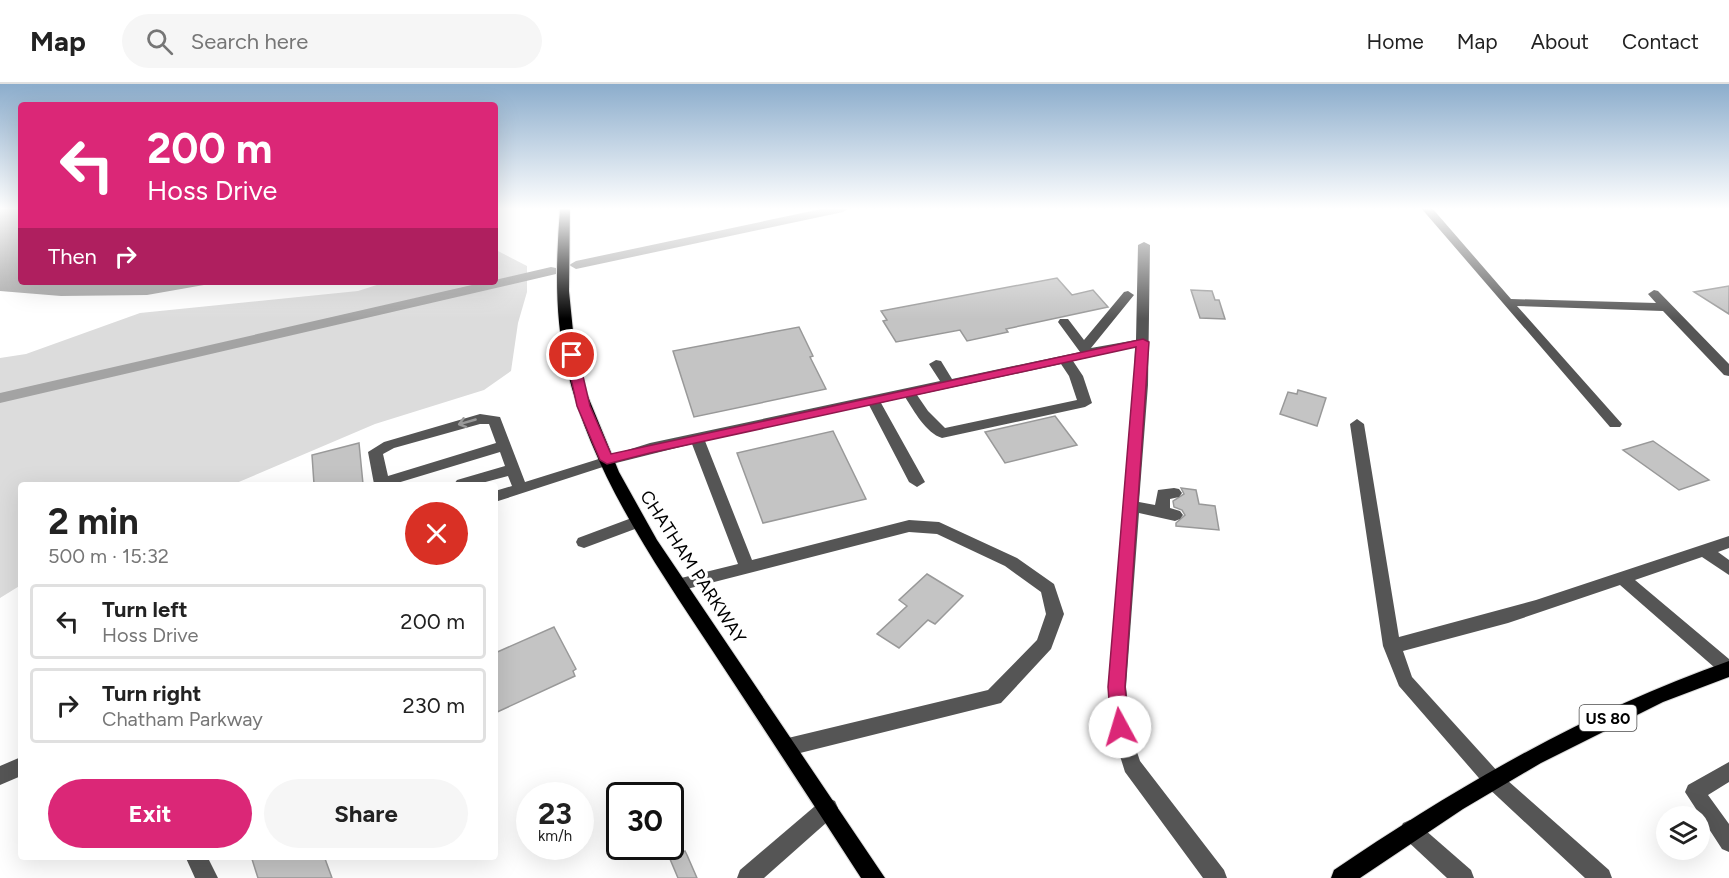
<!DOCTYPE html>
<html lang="en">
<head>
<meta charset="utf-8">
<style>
	body { margin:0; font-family:Figtree,sans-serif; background:#f6f6f6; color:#222; height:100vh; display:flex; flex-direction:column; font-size:22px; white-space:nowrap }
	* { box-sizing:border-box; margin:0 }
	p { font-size:20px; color:#767676 }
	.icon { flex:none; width:33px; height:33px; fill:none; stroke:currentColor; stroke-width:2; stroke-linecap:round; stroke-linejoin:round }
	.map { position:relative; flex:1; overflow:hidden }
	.panel { position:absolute; left:18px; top:398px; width:480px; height:378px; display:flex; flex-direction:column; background:#fff; border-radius:6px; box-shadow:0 6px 24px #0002 }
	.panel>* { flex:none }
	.guide { position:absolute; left:18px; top:18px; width:480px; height:183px; border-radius:6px; box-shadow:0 6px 24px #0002; background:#db2777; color:#fff; overflow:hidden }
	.fabs { position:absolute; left:1656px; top:722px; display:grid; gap:12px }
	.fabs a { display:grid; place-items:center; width:54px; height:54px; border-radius:50%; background:#fff; box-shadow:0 6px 24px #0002; font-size:30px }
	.speed { position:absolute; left:516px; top:698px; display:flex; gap:12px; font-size:30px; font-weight:700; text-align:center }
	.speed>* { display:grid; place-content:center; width:78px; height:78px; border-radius:50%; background:#fff; box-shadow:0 6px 24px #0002; line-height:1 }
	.speed small { font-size:15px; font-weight:400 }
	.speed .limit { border:3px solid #111; border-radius:9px; background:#fff; color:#111 }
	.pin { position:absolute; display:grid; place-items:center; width:51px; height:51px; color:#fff; margin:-26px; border:3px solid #fff; border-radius:50%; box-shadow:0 2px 6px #0007 }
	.me { position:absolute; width:66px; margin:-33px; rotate:354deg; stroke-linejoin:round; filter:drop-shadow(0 0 4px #0008) }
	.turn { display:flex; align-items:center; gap:21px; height:126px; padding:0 30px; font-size:27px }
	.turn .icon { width:78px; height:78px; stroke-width:2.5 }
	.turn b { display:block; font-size:42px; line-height:51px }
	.then { display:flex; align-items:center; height:57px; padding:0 30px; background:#0003; gap:12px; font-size:22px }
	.round { display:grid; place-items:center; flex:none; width:63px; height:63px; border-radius:32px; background:#f6f6f6 }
	.headline { display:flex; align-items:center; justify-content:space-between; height:102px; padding:0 30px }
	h1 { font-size:36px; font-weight:700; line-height:45px }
	.action { display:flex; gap:12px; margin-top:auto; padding:12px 30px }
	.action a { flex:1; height:69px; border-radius:36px; background:#db2777; color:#fff; font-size:24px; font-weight:700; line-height:69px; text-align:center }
	.action a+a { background:#f6f6f6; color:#222 }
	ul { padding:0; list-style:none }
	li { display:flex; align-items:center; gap:18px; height:75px; margin:0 12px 9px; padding:0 18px; border:3px solid #e0e0e0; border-radius:6px }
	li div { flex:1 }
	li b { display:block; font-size:22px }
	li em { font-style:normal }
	header { display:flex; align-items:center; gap:36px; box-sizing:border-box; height:84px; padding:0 30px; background:#fff; border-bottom:2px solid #e0e0e0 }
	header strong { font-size:28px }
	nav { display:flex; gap:33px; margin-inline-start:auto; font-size:21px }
	.search { width:420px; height:54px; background:#f6f6f6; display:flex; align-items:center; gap:15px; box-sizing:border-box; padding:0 21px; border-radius:33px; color:#767676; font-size:22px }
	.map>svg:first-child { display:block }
	.green { fill:#dcdcdc }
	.water { fill:#a3a3a3 }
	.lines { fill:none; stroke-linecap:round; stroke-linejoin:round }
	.canal { fill:#a3a3a3; fill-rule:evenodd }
	.building { fill:#c4c4c4; stroke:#999; stroke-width:1.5 }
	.major-casing { stroke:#dbdbdb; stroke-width:2 }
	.minor { fill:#555; fill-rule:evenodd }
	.major { fill:#000; fill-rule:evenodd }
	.oneway { stroke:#999 }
	.route { fill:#db2777; stroke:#8e194d; stroke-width:1.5 }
	.labels { text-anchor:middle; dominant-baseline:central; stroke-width:6; stroke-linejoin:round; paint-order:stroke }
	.shield { fill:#fff; stroke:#4c4c4c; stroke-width:1.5 }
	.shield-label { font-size:16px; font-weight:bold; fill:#000 }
	.street-label { font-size:18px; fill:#000; stroke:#fff }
</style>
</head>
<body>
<header>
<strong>Map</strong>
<div class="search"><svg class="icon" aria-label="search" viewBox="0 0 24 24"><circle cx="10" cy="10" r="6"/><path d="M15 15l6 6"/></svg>Search here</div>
<nav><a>Home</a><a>Map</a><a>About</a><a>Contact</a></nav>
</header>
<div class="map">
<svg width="1729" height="794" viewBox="0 0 1729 794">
	<rect width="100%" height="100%" fill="#fff"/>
	<!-- green -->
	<path class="green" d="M 496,166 L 527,182 L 527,208 L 518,239 L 511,287 L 484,306 L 375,340 L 234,400 L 21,400 L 21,501 L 0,514 L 0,274 L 26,270 L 140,229 L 358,207 L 386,198 L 495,198 Z"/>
	<!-- water -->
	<path class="water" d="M 0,124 L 21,124 L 21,198 L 221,198 L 147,211 L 61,212 L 0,207 Z"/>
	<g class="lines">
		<!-- canal -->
		<g class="canal">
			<path d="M 826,124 L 849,124 L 843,128 L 576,185 L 569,181 L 576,177 Z"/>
			<path d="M 551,183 L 556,184 L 558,187 L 556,190 L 0,319 L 0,309 L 485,198 L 495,198 L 495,196 Z"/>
		</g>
	</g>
	<!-- building -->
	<g class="building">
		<path d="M 1057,194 L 1072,211 L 1093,206 L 1108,223 L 1006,245 L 1008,248 L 967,257 L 960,246 L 896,258 L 883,237 L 887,236 L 881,227 Z"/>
		<path d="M 1729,202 L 1729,230 L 1694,208 Z"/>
		<path d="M 1191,206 L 1212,207 L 1215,216 L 1219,216 L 1225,235 L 1200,234 Z"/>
		<path d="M 799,243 L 813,272 L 810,273 L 826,305 L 694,333 L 673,267 Z"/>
		<path d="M 1298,306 L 1326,314 L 1317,342 L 1280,330 L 1288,308 L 1297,310 Z"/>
		<path d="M 1055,332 L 1077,361 L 1005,379 L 985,348 Z"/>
		<path d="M 833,347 L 866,415 L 763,439 L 737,369 Z"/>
		<path d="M 1653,357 L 1709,396 L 1679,406 L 1623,366 Z"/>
		<path d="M 359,359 L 363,400 L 314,400 L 312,371 Z"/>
		<path d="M 1181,404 L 1196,406 L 1199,420 L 1215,422 L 1219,446 L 1176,442 L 1176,439 L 1185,431 L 1182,426 L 1174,423 L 1173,417 L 1184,410 Z"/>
		<path d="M 927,490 L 963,512 L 935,540 L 928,536 L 899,564 L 877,550 L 907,522 L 899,516 Z"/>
		<path d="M 554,543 L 576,585 L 573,587 L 575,592 L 495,629 L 495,569 Z"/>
		<path d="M 685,767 L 687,771 L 697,794 L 678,794 L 670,775 Z"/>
		<path d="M 251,772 L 324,772 L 332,794 L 258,794 Z"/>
	</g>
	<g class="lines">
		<defs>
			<g id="major">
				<path d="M 560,124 L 570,124 L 569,207 L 574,257 L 587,310 L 619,388 L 657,456 L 885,794 L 861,794 C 812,718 762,642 712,566 C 654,478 593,391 567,286 C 554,233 556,178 560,124 Z"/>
				<path d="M 1729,577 L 1729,593 L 1663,618 L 1541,679 L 1463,725 L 1360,794 L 1331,794 L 1334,786 C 1458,702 1587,627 1729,577 Z"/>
			</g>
		</defs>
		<!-- major casing -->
		<use href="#major" class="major-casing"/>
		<!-- minor -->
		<g class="minor">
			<path d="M 1421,124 L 1432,124 L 1511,215 L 1656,219 L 1648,210 L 1654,206 L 1658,207 L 1729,280 L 1729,292 L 1724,291 L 1663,227 L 1517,222 L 1622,340 L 1620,343 L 1610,343 Z"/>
			<path d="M 1144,158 L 1150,161 L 1148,301 L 1139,418 L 1155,421 L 1158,406 L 1174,404 L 1179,405 L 1182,409 L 1179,413 L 1170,415 L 1170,424 L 1180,427 L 1183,431 L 1180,435 L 1175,437 L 1139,429 L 1126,603 L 1132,653 L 1140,677 L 1224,786 L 1227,794 L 1203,794 L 1125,688 L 1111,643 L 1108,603 L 1134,301 L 1135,263 L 1073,277 L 1083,292 L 1092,319 L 1085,323 L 942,354 C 926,349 914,327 905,313 L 881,319 L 925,398 L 917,403 L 909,398 L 869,321 L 705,357 L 752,476 L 909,436 L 939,438 L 1017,474 L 1054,500 L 1064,530 L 1051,565 L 1001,619 L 788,672 L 781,669 L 778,663 L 781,657 L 788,654 L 988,606 L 1037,556 L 1046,530 L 1041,508 L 1005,482 L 937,450 L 909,448 L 679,507 L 673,506 L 671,501 L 673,496 L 738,480 L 692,360 L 612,380 L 495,418 L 495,407 L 512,402 L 508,392 L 478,400 L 454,400 L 457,396 L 505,382 L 500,368 L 394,400 L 374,400 L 368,368 L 384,358 L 480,330 L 500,333 L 525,398 L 650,359 L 940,297 L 929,280 L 936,276 L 941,277 L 952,295 L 1080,268 L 1058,238 L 1060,235 L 1068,235 L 1084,256 L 1124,208 L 1128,207 L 1134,211 L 1091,264 L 1136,256 L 1138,161 ZM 1061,280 L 1069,292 L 1077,316 L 945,344 L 928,327 L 917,311 ZM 480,340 L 489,340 L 496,359 L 388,392 L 383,370 L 394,364 Z"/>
			<path d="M 1357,335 L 1364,340 L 1399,553 L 1536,516 L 1729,452 L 1729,464 L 1718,468 L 1729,476 L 1729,491 L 1702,473 L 1635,496 L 1729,575 L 1729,592 L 1722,590 L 1620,501 L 1508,539 L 1403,567 L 1412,593 L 1499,689 L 1609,786 L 1612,794 L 1585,794 L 1485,701 L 1399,602 L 1383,562 L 1350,340 Z"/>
			<path d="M 637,432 L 643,434 L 645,438 L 643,442 L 584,464 L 578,462 L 576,458 L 578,454 Z"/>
			<path d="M 21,673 L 21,692 L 0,701 L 0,682 Z"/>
			<path d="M 1729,678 L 1729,698 L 1708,711 L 1729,740 L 1729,768 L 1722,765 L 1685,708 L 1688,701 Z"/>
			<path d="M 828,714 L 835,717 L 838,724 L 835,731 L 764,794 L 737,794 L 740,786 L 821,717 Z"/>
			<path d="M 1410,736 L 1417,739 L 1471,786 L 1474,794 L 1447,794 L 1403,753 L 1400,746 L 1403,739 Z"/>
			<path d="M 185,772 L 207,772 L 218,794 L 195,794 Z"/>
		</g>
		<!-- major -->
		<use href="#major" class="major"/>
	</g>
	<!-- one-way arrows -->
	<defs><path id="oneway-shaft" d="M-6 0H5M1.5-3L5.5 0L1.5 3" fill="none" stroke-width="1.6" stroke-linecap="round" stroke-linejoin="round" transform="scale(1.5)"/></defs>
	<use class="oneway" href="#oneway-shaft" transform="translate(467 338) rotate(164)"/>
	<!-- sky -->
	<linearGradient id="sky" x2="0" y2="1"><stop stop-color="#8cadcc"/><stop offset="0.53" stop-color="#fff"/><stop offset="1" stop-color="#fff" stop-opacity="0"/></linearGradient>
	<rect width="1729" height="235" fill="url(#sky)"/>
	<!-- route -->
	<path class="route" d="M 1143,255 L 1149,258 L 1125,603 L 1129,643 L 1126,649 L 1120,651 L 1114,649 L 1111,643 L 1108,603 L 1136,263 L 650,369 L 607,380 L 600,376 L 577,322 L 566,271 L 572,268 L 578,271 L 590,322 L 611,370 Z"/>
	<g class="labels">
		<!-- shield labels -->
		<rect class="shield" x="1579.5" y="621" width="57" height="26" rx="4.5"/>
		<g class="shield-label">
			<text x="1608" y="634">US 80</text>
		</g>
		<!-- street labels -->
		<g class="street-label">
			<text transform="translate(693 483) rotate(57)">CHATHAM PARKWAY</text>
		</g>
	</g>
</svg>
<div class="fabs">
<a><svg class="icon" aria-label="layers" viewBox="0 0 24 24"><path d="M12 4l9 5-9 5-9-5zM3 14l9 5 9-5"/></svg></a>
</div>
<div class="speed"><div>23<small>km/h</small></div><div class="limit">30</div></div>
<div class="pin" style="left:572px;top:271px;background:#d93025"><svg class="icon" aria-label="arrive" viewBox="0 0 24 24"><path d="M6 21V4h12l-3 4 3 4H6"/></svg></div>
<svg class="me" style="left:1120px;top:643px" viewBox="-20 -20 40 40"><circle r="19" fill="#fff"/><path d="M0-13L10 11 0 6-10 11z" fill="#db2777"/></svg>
<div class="guide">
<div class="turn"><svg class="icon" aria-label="left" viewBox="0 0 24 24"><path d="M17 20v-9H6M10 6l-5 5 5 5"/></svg><div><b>200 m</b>Hoss Drive</div></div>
<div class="then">Then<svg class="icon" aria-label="right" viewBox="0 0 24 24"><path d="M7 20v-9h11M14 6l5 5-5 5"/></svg></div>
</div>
<section class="panel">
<div class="headline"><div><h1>2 min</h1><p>500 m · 15:32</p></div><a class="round" style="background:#d93025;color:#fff"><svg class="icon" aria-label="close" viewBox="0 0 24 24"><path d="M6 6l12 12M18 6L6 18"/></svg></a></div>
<ul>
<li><svg class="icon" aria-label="left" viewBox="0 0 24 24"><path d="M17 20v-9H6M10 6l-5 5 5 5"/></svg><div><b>Turn left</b><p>Hoss Drive</p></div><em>200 m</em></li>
<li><svg class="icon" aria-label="right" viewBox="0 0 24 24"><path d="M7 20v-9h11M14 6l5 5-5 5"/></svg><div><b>Turn right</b><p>Chatham Parkway</p></div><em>230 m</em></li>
</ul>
<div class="action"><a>Exit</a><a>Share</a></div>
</section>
</div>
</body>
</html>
